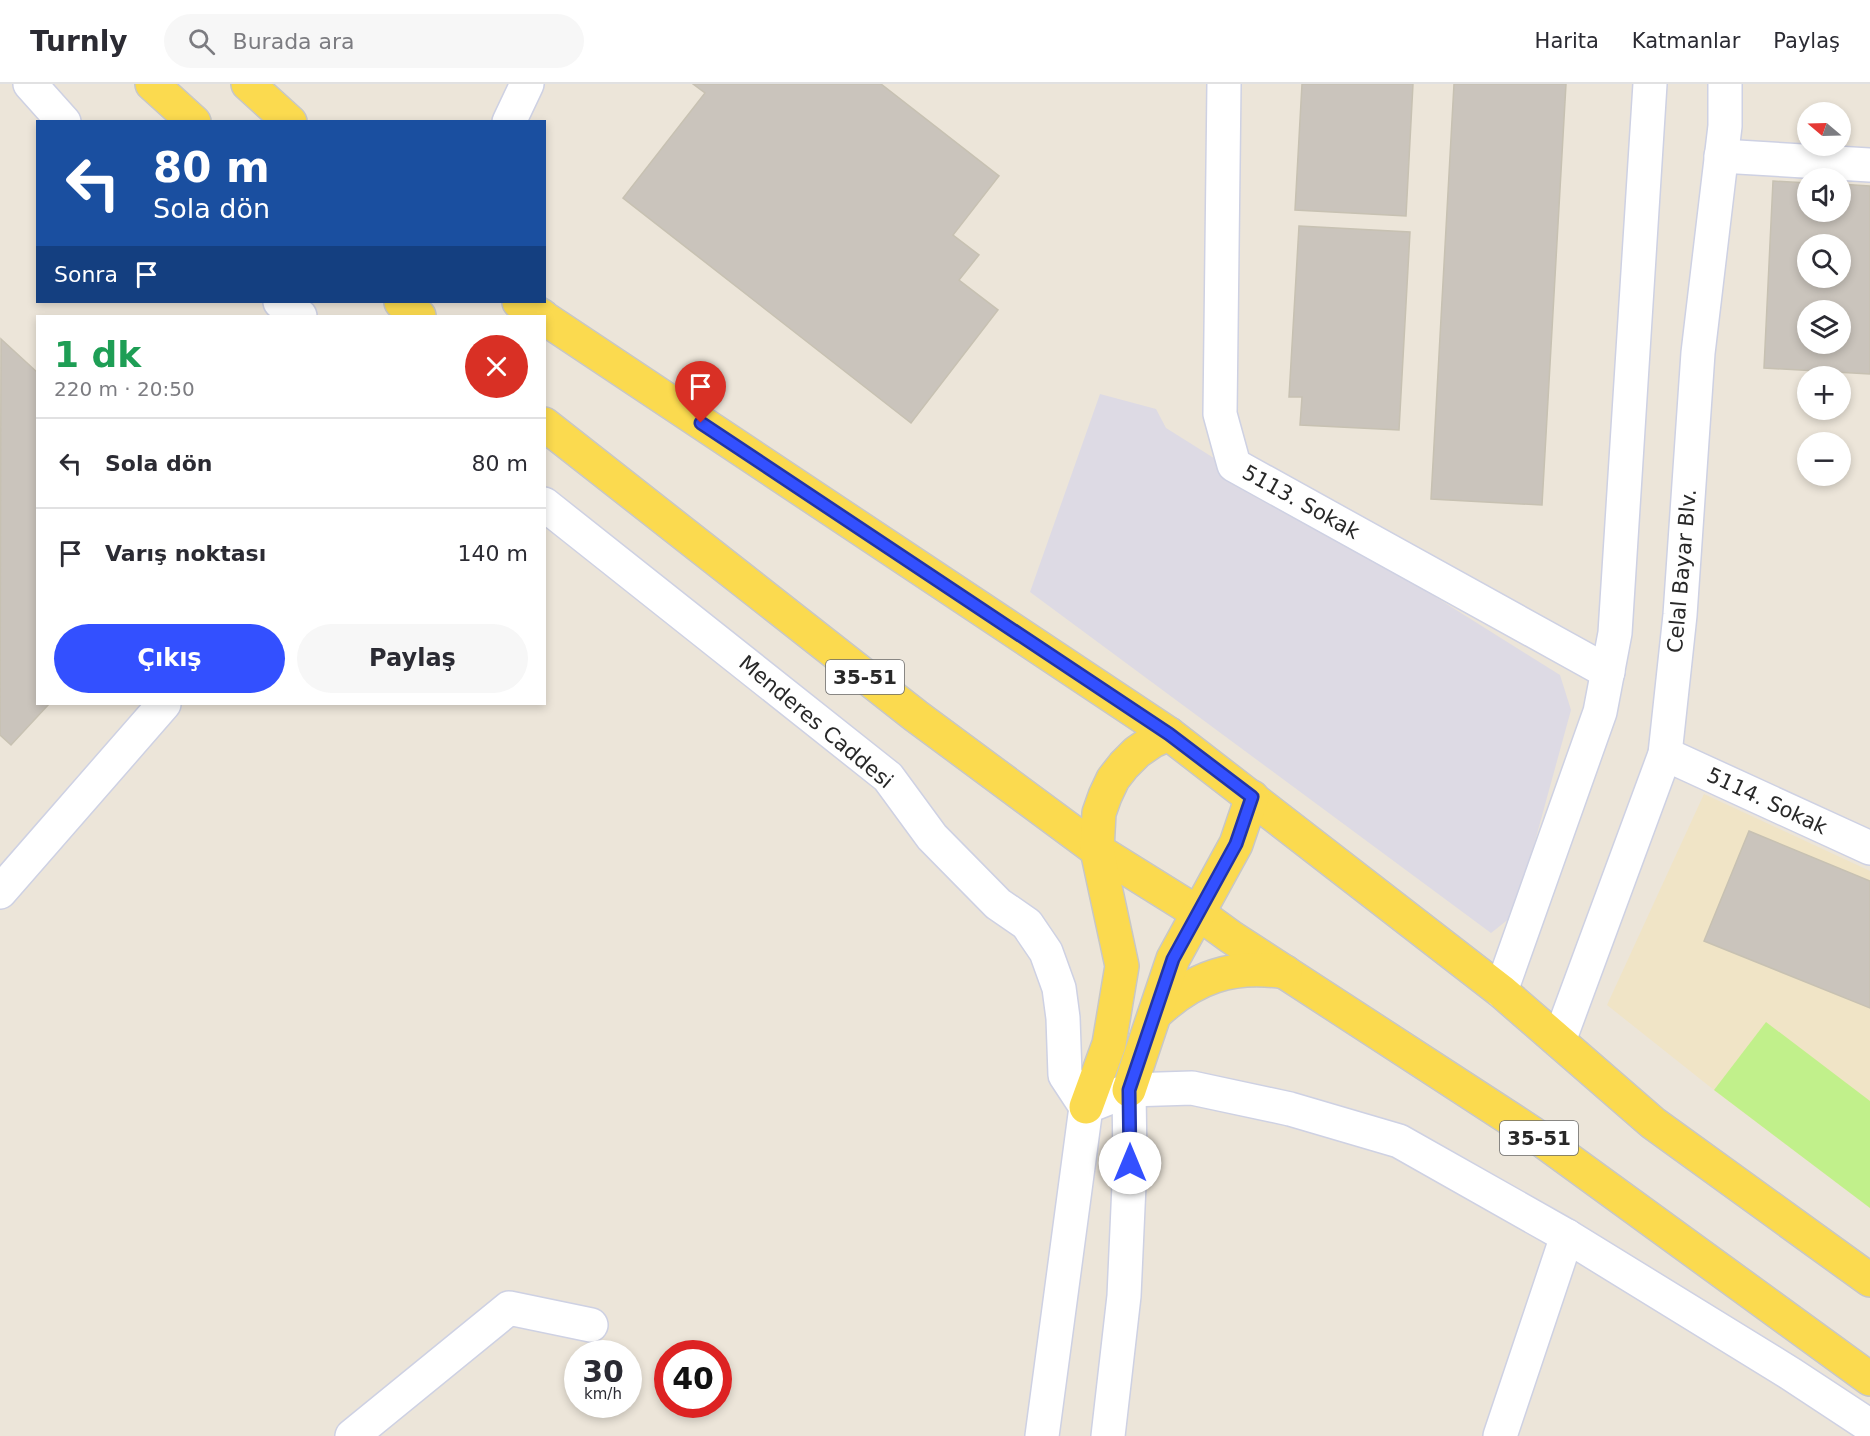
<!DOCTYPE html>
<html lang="tr">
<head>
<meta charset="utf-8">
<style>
	body { margin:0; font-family:"DejaVu Sans",sans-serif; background:#f7f7f7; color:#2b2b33; height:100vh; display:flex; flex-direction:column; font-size:22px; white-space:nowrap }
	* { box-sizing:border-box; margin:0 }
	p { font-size:20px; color:#7c7c81 }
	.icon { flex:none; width:33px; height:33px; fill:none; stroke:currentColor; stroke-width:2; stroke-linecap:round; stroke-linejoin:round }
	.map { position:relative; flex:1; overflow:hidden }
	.panel { position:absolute; left:36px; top:231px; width:510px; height:390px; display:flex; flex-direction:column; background:#fff; border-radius:0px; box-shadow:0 3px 9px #0003 }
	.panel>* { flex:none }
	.guide { position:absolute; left:36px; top:36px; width:510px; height:183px; border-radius:0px; box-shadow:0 3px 9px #0003; background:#1a4fa0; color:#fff; overflow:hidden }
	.needle { width:39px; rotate:289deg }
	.buttons { position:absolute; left:1797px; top:18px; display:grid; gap:12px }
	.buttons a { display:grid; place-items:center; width:54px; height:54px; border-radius:50%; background:#fff; box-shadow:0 3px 9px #0003; font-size:30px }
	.speed { position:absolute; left:564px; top:1256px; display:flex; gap:12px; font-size:30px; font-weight:700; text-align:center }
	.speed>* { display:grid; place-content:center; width:78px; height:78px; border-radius:50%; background:#fff; box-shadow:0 3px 9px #0003; line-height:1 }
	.speed small { font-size:15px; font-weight:400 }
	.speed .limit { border:9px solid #d22; background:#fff; color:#111 }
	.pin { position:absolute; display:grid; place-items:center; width:51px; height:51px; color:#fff; margin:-62px -26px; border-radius:50% 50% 50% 0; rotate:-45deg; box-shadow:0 0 6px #0007 }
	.pin .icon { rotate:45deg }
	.me { position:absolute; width:66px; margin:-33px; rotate:0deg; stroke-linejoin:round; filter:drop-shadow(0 0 4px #0008) }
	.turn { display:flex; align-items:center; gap:21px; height:126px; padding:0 18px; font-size:27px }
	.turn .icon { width:78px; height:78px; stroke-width:2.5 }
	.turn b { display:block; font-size:42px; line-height:51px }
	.then { display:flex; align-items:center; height:57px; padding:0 18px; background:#0003; gap:12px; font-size:22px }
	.round { display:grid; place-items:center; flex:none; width:63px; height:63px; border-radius:32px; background:#f7f7f7 }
	.head { display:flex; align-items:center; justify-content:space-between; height:102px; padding:0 18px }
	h1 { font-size:36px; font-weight:700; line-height:45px; color:#1e9e55 }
	.button { display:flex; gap:12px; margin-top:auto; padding:12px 18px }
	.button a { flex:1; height:69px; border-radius:36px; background:#3350ff; color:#fff; font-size:24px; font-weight:700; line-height:69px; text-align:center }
	.button a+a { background:#f7f7f7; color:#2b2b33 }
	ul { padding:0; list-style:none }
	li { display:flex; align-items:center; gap:18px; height:90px; padding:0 18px; border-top:2px solid #e1e1e2 }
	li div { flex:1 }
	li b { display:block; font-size:22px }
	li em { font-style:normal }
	header { display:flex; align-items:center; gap:36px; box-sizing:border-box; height:84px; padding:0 30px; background:#fff; border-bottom:2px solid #e1e1e2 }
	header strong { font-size:28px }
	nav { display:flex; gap:33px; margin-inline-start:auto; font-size:21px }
	.search { width:420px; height:54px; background:#f7f7f7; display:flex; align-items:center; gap:15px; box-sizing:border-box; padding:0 21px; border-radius:33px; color:#7c7c81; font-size:22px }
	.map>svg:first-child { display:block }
	.industrial { fill:#dddae4 }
	.education { fill:#f0e4c6 }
	.pitch { fill:#c1f08b }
	.building { fill:#cac4bc; stroke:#c7c1b2; stroke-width:1.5; fill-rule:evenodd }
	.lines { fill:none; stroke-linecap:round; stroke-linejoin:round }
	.minor-casing { stroke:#ced1e3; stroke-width:36 }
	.major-casing { stroke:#c7c7c7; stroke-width:36 }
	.minor { stroke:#fff; stroke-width:33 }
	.major { stroke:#fbda4f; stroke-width:33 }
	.route-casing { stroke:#2134a6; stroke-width:15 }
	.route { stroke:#3350ff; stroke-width:10 }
	.labels { text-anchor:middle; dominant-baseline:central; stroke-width:4.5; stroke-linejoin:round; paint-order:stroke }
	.shield { fill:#fff; stroke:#686868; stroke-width:1.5 }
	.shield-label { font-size:20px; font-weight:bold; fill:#282828 }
	.street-label { font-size:21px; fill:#282828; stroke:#fff }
</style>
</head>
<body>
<header>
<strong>Turnly</strong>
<div class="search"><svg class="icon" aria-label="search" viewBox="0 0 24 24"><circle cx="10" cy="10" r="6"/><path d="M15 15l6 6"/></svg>Burada ara</div>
<nav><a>Harita</a><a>Katmanlar</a><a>Paylaş</a></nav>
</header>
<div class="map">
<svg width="1870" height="1352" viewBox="0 0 1870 1352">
	<rect width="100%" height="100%" fill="#ece5d9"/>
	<!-- industrial -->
	<path class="industrial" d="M 1100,310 L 1156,325 L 1166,344 L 1560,591 L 1571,626 L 1515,830 L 1491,849 L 1030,508 Z"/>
	<!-- education -->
	<path class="education" d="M 1704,710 L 1870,787 L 1870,1124 L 1714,1006 L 1607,921 Z"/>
	<!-- pitch -->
	<path class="pitch" d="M 1766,938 L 1870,1017 L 1870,1124 L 1714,1006 Z"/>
	<!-- building -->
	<g class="building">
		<path d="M 693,0 L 881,0 L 999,92 L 953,151 L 979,171 L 959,196 L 998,226 L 911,339 L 623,114 L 705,9 Z"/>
		<path d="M 1302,0 L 1413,0 L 1406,132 L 1295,126 Z"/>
		<path d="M 1454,0 L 1566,0 L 1542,421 L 1431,415 Z"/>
		<path d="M 1773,97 L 1808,99 L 1808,128 L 1840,128 L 1840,100 L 1870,102 L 1870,290 L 1764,284 ZM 1808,160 L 1840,160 L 1840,194 L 1808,194 ZM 1808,226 L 1840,226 L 1840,260 L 1808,260 Z"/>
		<path d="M 1299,142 L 1410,148 L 1399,346 L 1300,341 L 1302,313 L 1289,313 Z"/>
		<path d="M 1,255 L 38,289 L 38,620 L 49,620 L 11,661 L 0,651 Z"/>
		<path d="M 1749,747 L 1870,797 L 1870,924 L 1704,857 Z"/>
	</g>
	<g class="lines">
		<defs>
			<g id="minor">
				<path d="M 30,0 L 64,38"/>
				<path d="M 1224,0 L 1220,330 L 1234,381 L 1608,588"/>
				<path d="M 509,38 L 527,0"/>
				<path d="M 1721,72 L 1870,81"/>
				<path d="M 280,218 L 300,232"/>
				<path d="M 544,420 L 888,693 L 932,753 L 998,820 L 1027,840 L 1046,868 L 1059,904 L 1063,934 L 1065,991 L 1086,1023"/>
				<path d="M 1665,670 L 1870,764"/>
				<path d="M 0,808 L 164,620"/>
				<path d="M 1501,907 L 1600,628 L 1615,549 L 1650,0"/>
				<path d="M 1559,957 L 1665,670 L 1680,531 L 1698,269 L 1725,42 L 1725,0"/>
				<path d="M 1086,1023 L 1129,1006 L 1192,1004 L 1290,1025 L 1399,1057 L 1567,1152 L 1791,1290 L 1870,1342"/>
				<path d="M 352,1352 L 509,1224 L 591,1241"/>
				<path d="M 1042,1352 L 1086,1023"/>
				<path d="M 1108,1352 L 1124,1212 L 1130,1079 L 1129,1006"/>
				<path d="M 1500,1352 L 1567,1152"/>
			</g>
			<g id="major">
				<path d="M 152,0 L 194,38"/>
				<path d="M 248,0 L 290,38"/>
				<path d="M 401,218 L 419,232"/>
				<path d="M 519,218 L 542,232"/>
				<path d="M 544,234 L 1169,650 L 1501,907 L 1653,1039 L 1870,1196"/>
				<path d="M 544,340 L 916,632 L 1097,766 L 1198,829 L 1231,853 L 1532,1049 L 1870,1295"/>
				<path d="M 1155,930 C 1194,893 1232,880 1285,888"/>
				<path d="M 1129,1006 L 1173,875 L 1236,760 L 1252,713"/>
				<path d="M 1086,1023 L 1109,960 L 1122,882 L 1097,766 L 1099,729 L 1105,712 L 1113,695 L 1124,681 L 1137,668 L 1153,657 L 1169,650"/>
			</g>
		</defs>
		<!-- minor casing -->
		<use href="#minor" class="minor-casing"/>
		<!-- major casing -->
		<use href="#major" class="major-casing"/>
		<!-- minor -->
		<use href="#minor" class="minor"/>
		<!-- major -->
		<use href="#major" class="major"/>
	</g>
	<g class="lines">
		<defs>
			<path id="route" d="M 701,339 L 1169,650 L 1252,713 L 1236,760 L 1173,875 L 1129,1006 L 1130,1079"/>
		</defs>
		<!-- route casing -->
		<use href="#route" class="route-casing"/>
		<!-- route -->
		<use href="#route" class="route"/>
	</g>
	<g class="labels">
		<!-- shield labels -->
		<g class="shield">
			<rect x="826" y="576" width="78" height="34" rx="4.5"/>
			<rect x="1500" y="1037" width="78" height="34" rx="4.5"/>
		</g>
		<g class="shield-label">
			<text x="865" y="593">35-51</text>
			<text x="1539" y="1054">35-51</text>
		</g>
		<!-- street labels -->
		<g class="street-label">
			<text transform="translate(1301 418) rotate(29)">5113. Sokak</text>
			<text transform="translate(1682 487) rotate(-85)">Celal Bayar Blv.</text>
			<text transform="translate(816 638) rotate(40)">Menderes Caddesi</text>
			<text transform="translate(1767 717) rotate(25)">5114. Sokak</text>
		</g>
	</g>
</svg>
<div class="buttons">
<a><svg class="needle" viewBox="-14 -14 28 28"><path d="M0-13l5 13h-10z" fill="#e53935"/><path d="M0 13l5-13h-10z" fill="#7c7c81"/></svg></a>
<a><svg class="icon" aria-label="sound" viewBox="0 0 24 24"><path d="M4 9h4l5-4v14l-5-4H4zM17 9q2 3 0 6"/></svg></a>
<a><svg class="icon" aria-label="search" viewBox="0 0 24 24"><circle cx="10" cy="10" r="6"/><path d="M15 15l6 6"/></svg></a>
<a><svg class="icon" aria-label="layers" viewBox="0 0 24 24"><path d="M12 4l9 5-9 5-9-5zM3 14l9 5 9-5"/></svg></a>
<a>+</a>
<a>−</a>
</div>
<div class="speed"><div>30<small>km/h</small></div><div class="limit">40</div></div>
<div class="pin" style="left:701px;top:339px;background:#d93025"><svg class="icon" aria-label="arrive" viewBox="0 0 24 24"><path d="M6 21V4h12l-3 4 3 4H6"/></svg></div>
<svg class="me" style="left:1130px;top:1079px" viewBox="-20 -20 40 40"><circle r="19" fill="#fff"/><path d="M0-13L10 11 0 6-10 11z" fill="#3350ff"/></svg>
<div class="guide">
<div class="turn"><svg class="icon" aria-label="left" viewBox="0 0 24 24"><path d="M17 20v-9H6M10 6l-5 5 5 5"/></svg><div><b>80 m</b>Sola dön</div></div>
<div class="then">Sonra<svg class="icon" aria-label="arrive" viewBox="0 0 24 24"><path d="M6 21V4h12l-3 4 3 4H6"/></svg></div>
</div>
<section class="panel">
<div class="head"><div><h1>1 dk</h1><p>220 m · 20:50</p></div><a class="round" style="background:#d93025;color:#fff"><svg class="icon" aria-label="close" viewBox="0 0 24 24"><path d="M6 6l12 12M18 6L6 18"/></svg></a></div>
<ul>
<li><svg class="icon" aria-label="left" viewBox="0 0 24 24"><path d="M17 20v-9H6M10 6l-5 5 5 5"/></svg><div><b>Sola dön</b></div><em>80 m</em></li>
<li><svg class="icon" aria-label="arrive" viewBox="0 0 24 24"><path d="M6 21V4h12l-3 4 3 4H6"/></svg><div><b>Varış noktası</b></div><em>140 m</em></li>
</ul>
<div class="button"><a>Çıkış</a><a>Paylaş</a></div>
</section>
</div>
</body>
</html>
